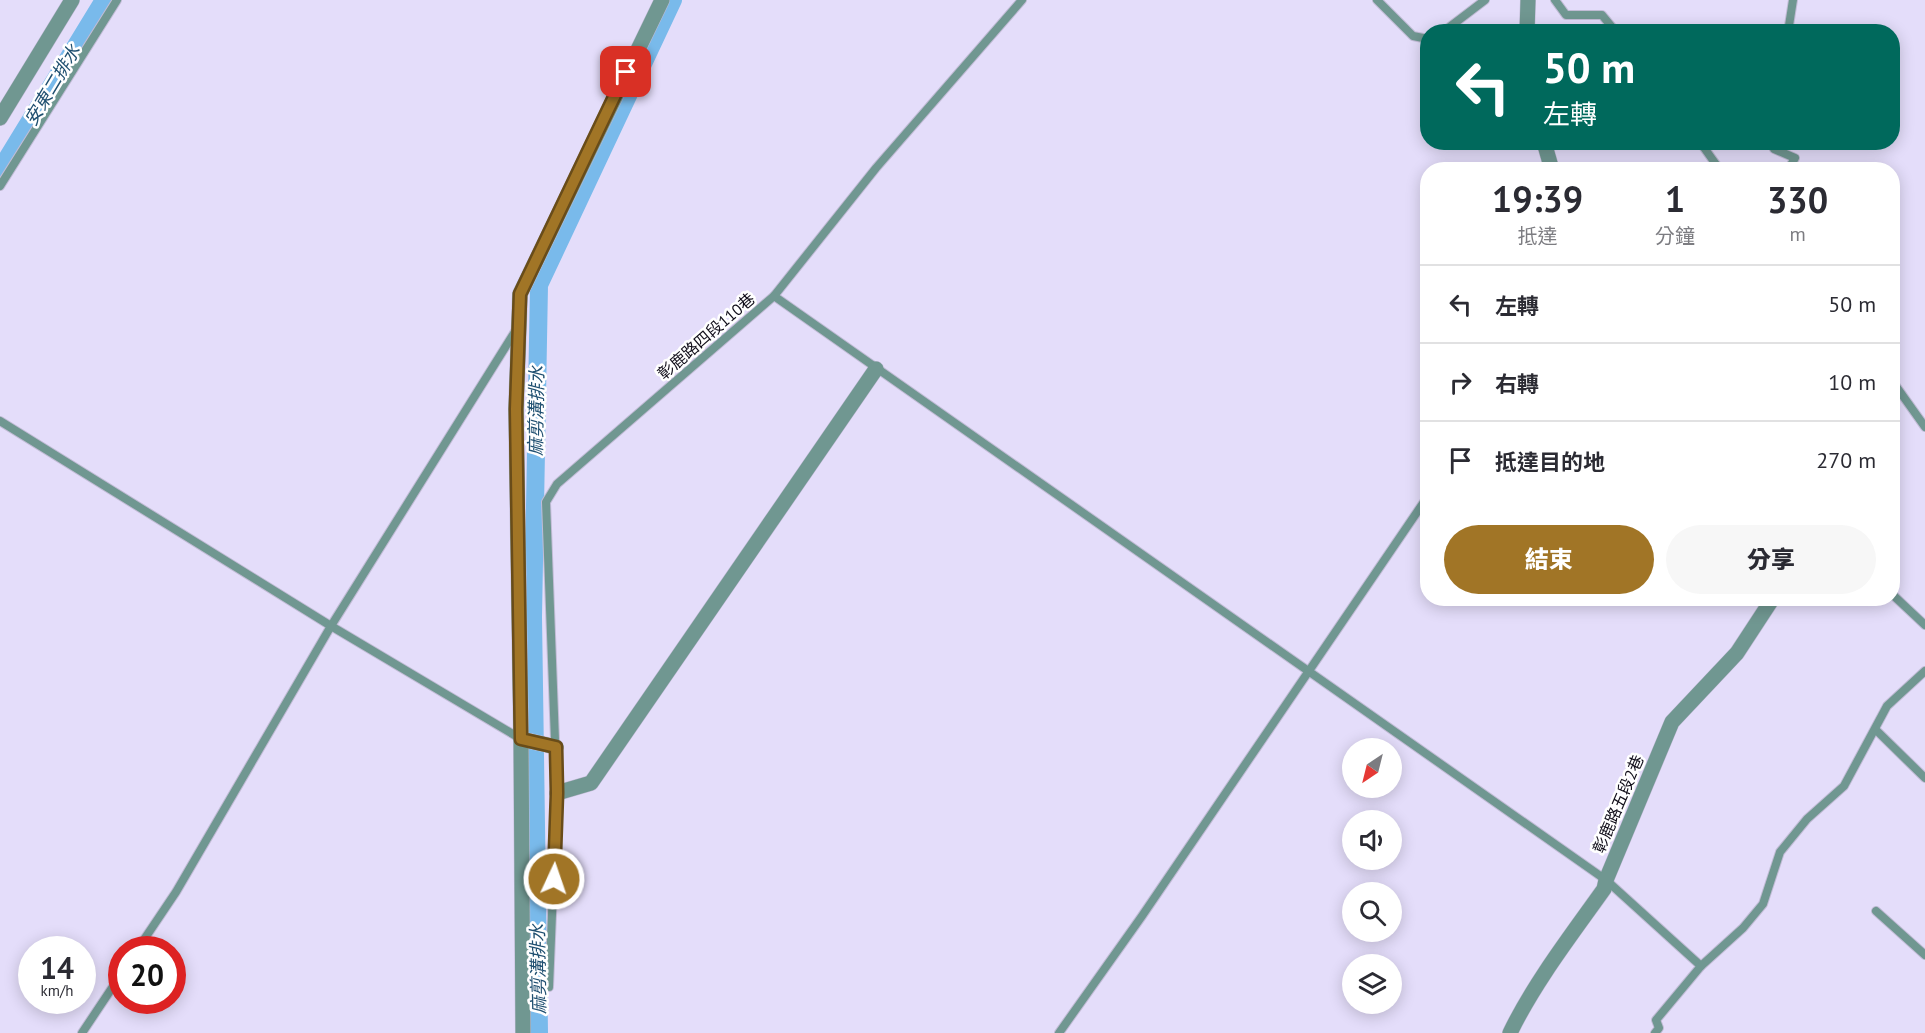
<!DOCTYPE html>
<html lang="zh-TW">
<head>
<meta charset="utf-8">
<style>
	body { margin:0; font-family:"PT Sans","Noto Sans TC",sans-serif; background:#f7f7f7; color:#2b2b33; height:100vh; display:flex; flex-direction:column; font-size:22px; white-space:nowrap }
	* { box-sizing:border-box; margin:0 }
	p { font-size:20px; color:#7c7c81 }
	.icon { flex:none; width:33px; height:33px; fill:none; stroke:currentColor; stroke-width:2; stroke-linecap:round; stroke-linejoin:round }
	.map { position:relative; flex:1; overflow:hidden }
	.details { position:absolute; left:1420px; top:162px; width:480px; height:444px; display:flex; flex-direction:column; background:#fff; border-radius:24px; box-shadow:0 3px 15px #0003 }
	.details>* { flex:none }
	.hud { position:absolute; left:1420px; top:24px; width:480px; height:126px; border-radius:24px; box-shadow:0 3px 15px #0003; background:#00695c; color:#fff; overflow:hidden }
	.needle { width:39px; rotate:215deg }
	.buttons { position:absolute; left:1342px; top:738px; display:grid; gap:12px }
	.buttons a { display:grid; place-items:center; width:60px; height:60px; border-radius:50%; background:#fff; box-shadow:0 3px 15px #0003; font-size:30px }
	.speed { position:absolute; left:18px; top:936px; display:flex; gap:12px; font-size:30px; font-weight:700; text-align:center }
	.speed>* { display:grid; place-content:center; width:78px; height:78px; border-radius:50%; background:#fff; box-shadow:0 3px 15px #0003; line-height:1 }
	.speed small { font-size:15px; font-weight:400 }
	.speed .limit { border:9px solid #d22; background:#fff; color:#111 }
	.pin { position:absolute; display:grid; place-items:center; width:51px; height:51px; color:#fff; margin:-26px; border-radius:12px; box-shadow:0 3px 9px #0006 }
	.me { position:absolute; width:66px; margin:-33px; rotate:3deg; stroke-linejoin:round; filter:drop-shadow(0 0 4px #0008) }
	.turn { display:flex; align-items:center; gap:21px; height:126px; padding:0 24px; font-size:27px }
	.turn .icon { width:78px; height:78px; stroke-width:2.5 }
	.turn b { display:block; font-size:42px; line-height:51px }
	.eta { display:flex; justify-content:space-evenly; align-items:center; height:102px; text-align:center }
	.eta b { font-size:36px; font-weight:800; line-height:42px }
	.button { display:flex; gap:12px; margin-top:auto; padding:12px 24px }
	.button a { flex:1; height:69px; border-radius:36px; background:#a17526; color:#fff; font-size:24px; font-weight:800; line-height:69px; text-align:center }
	.button a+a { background:#f7f7f7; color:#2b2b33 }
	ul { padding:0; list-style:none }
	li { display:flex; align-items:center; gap:18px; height:78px; padding:0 24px; border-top:2px solid #e1e1e2 }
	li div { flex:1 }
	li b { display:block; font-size:22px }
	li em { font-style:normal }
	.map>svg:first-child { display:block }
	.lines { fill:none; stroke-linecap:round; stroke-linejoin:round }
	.canal { stroke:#79baeb; stroke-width:18 }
	.service-casing { stroke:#c2bcd6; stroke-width:10 }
	.minor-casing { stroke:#c2bcd6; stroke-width:16 }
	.tertiary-casing { stroke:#c2bcd6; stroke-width:16 }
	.service { stroke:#709791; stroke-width:8 }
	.minor { stroke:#709791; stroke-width:15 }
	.tertiary { stroke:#709791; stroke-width:15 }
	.route-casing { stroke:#694c19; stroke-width:15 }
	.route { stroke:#a17526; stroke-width:10 }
	.labels { text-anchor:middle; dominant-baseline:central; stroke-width:5; stroke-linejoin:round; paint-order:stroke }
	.street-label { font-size:16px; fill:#0f0c18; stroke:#fff }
	.water-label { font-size:18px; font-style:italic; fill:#1f4f70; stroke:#fff }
</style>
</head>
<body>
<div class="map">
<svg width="1925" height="1033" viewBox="0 0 1925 1033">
	<rect width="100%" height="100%" fill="#e4ddfa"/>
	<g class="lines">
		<!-- canal -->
		<g class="canal">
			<path d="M 0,170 L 104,0"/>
			<path d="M 539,1033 L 533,617 L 539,285 L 673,0"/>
		</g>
		<defs>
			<g id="service">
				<path d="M 1377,0 L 1413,36 L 1428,39"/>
				<path d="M 1555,0 L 1566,15 L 1602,15 L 1616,32"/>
				<path d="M 1443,32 L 1485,0"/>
				<path d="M 1788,32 L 1793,0"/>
				<path d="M 1700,142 L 1720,170"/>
				<path d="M 1771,142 L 1774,149 L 1795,158 L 1788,170"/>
				<path d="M 0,186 L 117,0"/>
				<path d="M 774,296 L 1606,880 L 1701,966"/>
				<path d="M 1893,382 L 1925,427"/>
				<path d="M 0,421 L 331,626 L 521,739"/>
				<path d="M 1893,595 L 1925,625"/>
				<path d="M 1876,730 L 1925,778"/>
				<path d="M 1876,911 L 1925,955"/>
				<path d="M 137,950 L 176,892 L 331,626 L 516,330"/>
				<path d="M 549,987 L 557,793 L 546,502 L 557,484 L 774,296 L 876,168 L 1022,0"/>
				<path d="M 82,1033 L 122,973"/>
				<path d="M 1059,1033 L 1142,916 L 1428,496"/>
				<path d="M 1655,1033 L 1659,1028 L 1656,1020 L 1701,966 L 1743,928 L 1763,904 L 1780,852 L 1807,819 L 1844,786 L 1887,706 L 1925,671"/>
			</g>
			<g id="minor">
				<path d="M 0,118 L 72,0"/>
				<path d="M 521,739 L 556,747"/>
				<path d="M 557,793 L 591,783 L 876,369"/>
				<path d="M 523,1033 L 521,739 L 516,409 L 520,294 L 662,0"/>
			</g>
			<g id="tertiary">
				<path d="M 1527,32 L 1528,0"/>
				<path d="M 1544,142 L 1552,170"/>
				<path d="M 1510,1033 C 1534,983 1572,934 1604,889 L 1606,880 L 1672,722 L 1737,653 L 1773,598"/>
			</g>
		</defs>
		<!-- service casing -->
		<use href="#service" class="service-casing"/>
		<!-- minor casing -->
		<use href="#minor" class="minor-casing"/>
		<!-- tertiary casing -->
		<use href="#tertiary" class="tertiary-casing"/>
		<!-- service -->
		<use href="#service" class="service"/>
		<!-- minor -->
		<use href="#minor" class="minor"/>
		<!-- tertiary -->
		<use href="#tertiary" class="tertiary"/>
	</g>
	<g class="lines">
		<defs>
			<path id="route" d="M 554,879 L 557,793 L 556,747 L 521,739 L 516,409 L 520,294 L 626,72"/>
		</defs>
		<!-- route casing -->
		<use href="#route" class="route-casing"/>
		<!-- route -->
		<use href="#route" class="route"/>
	</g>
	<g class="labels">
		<!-- street labels -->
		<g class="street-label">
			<text transform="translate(706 336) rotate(-41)">彰鹿路四段110巷</text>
			<text transform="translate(1618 804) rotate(-67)">彰鹿路五段2巷</text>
		</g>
		<!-- water labels -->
		<g class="water-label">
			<text transform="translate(52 85) rotate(-59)">安東二排水</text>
			<text transform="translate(536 411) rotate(-89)">麻剪溝排水</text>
			<text transform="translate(538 969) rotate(-91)">麻剪溝排水</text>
		</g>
	</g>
</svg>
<div class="buttons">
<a><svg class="needle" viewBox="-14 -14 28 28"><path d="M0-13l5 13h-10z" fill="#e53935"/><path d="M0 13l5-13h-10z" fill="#7c7c81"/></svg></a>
<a><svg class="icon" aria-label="sound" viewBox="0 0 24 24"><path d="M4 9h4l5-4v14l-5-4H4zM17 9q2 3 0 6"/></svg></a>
<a><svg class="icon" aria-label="search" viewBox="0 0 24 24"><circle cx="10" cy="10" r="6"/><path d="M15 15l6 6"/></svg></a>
<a><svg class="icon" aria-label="layers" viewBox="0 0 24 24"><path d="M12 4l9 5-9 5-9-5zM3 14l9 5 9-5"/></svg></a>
</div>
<div class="speed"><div>14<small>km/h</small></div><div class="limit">20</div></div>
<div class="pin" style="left:626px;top:72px;background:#d93025"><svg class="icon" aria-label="arrive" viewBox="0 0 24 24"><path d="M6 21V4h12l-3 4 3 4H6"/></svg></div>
<svg class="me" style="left:554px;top:879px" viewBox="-20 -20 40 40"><circle r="17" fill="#a17526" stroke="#fff" stroke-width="3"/><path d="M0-11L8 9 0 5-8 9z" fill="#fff"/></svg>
<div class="hud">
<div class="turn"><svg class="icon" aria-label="left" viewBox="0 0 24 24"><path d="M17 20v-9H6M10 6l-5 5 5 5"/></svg><div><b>50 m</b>左轉</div></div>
</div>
<section class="details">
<div class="eta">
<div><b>19:39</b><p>抵達</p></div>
<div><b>1</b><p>分鐘</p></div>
<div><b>330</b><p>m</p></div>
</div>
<ul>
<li><svg class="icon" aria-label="left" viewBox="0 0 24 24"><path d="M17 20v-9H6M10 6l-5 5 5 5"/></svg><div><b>左轉</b></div><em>50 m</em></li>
<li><svg class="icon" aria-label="right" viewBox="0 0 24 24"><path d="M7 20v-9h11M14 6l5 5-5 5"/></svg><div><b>右轉</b></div><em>10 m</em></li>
<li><svg class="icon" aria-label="arrive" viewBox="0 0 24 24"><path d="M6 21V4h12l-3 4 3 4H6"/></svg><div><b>抵達目的地</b></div><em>270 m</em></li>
</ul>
<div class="button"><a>結束</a><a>分享</a></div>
</section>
</div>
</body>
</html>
